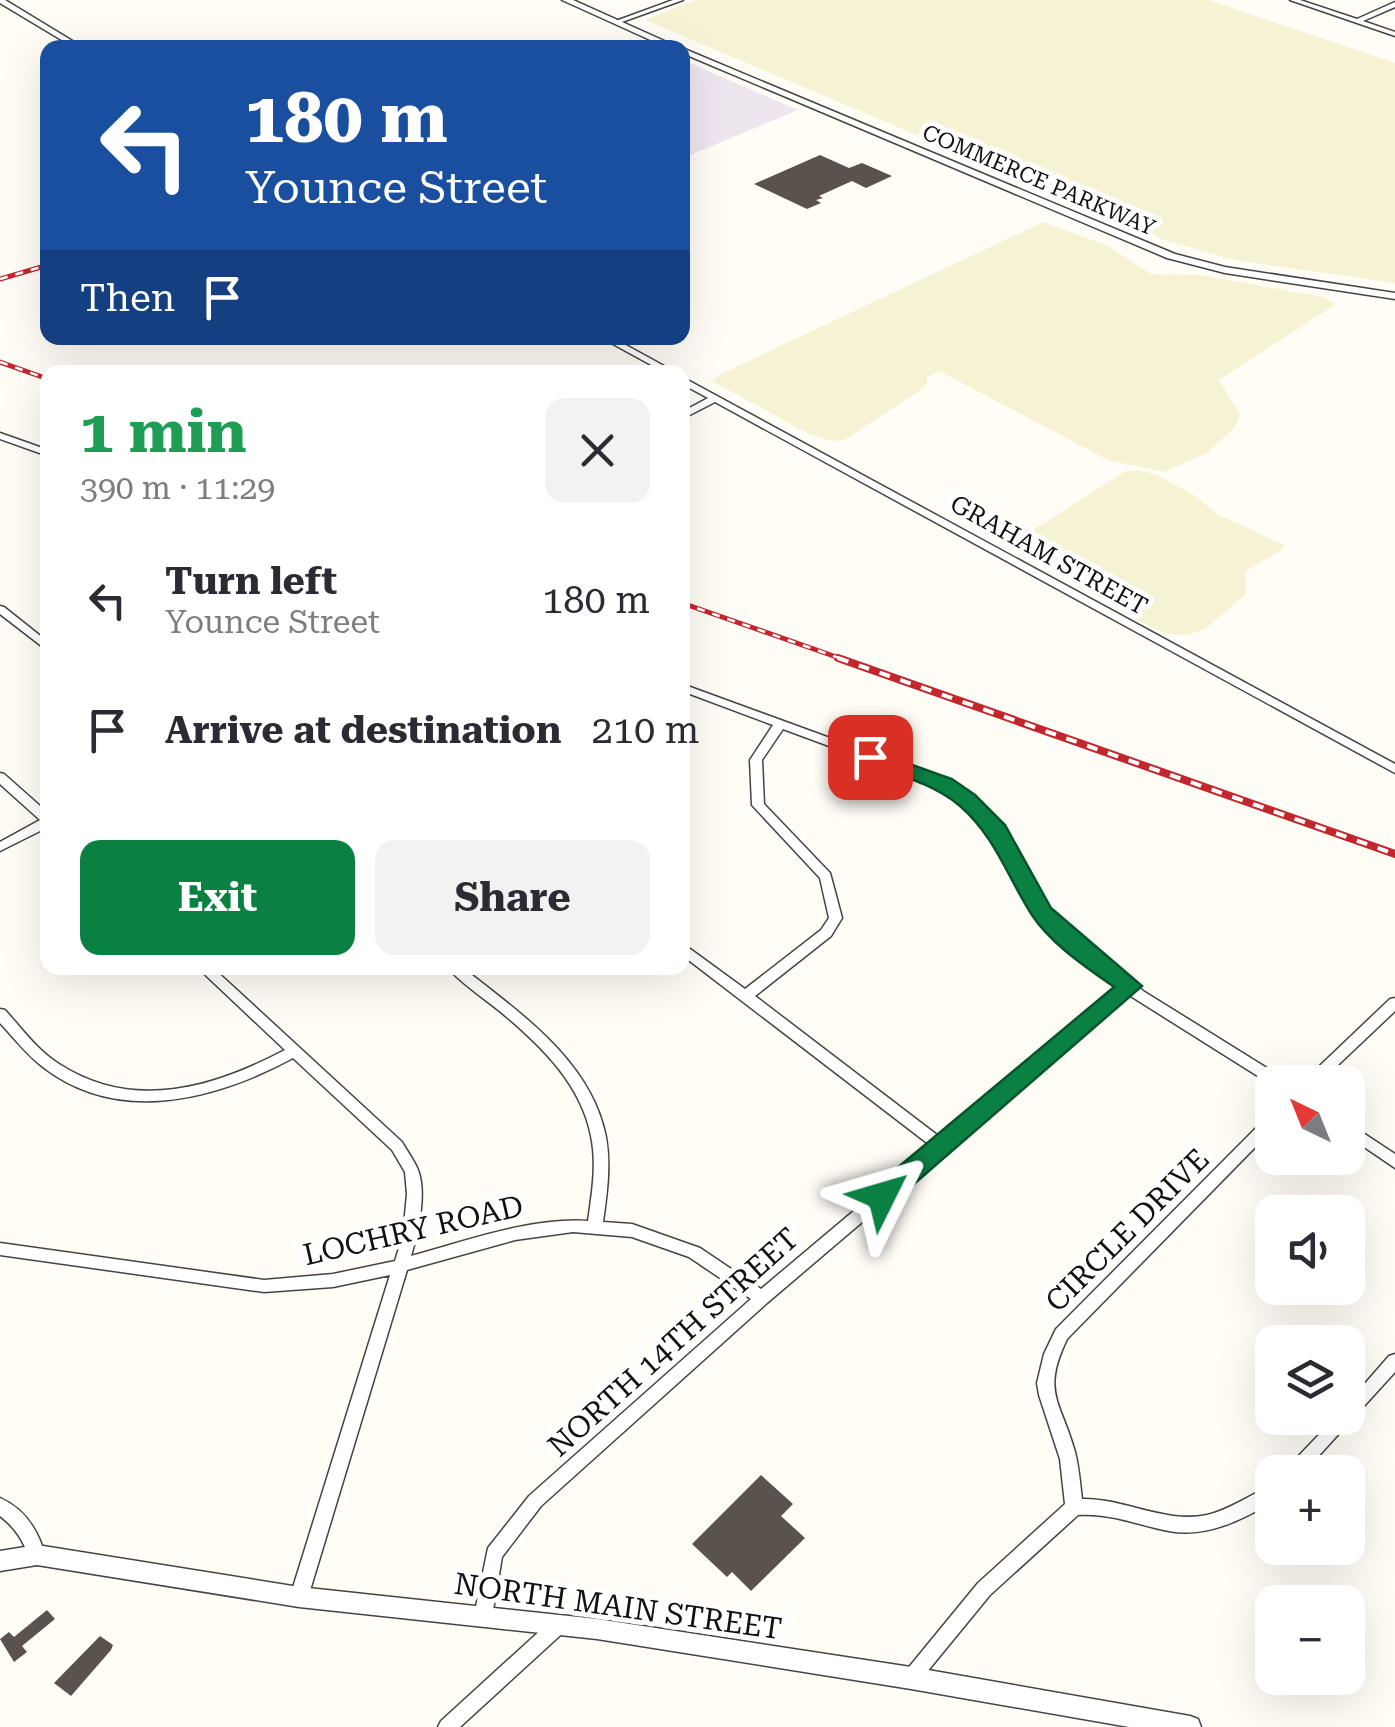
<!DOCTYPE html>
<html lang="en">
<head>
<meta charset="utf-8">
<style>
	body { margin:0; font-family:"Roboto Serif",serif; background:#f2f2f3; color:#2b2b33; height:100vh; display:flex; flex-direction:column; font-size:38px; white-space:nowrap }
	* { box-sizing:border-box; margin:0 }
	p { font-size:32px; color:#7c7c81 }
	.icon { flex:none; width:55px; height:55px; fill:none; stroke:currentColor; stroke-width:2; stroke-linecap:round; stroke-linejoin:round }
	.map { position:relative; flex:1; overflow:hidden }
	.panel { position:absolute; left:40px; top:365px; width:650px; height:610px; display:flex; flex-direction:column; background:#fff; border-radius:20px; box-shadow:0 10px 40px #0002 }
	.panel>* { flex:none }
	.hud { position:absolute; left:40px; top:40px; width:650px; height:305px; border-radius:20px; box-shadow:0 10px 40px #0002; background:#1a4fa0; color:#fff; overflow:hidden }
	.needle { width:65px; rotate:317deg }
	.buttons { position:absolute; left:1255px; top:1065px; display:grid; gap:20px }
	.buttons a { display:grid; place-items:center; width:110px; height:110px; border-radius:20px; background:#fff; box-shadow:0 10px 40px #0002; font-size:50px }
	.pin { position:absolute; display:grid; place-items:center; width:85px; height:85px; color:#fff; margin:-42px; border-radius:20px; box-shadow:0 5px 15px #0006 }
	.me { position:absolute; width:110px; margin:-55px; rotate:50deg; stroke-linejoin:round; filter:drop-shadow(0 0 8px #0008) }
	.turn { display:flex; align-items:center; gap:35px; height:210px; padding:0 40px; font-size:45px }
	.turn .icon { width:130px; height:130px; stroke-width:2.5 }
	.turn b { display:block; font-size:70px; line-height:85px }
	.then { display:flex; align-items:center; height:95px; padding:0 40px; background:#0003; gap:20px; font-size:38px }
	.round { display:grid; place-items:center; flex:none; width:105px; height:105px; border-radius:20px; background:#f2f2f3 }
	.summary { display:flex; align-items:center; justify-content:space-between; height:170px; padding:0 40px }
	h1 { font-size:60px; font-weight:700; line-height:75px; color:#1e9e55 }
	.cta { display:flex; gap:20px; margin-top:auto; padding:20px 40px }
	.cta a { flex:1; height:115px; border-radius:20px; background:#0b8043; color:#fff; font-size:40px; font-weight:700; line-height:115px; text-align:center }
	.cta a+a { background:#f2f2f3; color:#2b2b33 }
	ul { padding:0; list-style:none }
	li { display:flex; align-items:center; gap:30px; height:130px; padding:0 40px }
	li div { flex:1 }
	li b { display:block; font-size:38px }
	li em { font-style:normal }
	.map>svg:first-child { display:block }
	.industrial { fill:#eee6ef }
	.farmland { fill:#f6f3d4 }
	.building { fill:#5a524d }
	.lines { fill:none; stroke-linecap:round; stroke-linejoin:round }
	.minor-casing { stroke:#444; stroke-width:3 }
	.tertiary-casing { stroke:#444; stroke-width:3 }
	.minor { fill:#fff; fill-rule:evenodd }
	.tertiary { fill:#fff; fill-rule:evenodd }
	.rail-far1-casing { stroke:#c4262e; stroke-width:5 }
	.rail-casing { stroke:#c4262e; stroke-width:8 }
	.rail-far1 { stroke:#fff; stroke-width:2.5; stroke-dasharray:8; stroke-linecap:butt }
	.rail { stroke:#fff; stroke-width:4; stroke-dasharray:11; stroke-linecap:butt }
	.route { fill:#0b8043; stroke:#07532c; stroke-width:2.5 }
	.labels { text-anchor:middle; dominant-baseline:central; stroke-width:10; stroke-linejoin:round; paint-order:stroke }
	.far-street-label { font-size:22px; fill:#111; stroke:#fff }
	.street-label { font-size:25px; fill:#111; stroke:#fff }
	.near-street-label { font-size:30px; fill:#111; stroke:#fff }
</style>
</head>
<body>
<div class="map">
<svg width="1395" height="1727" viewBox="0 0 1395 1727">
	<rect width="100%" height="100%" fill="#fffdf5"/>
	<!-- industrial -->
	<path class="industrial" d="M 683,60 L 798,110 L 683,158 Z"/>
	<!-- farmland -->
	<g class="farmland">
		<path d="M 695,0 L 1209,0 L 1395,63 L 1395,283 L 1234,260 L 1164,240 L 645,20 Z"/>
		<path d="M 1043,222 L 1108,246 L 1151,274 L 1201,275 L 1323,297 L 1336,304 L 1219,380 L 1240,414 L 1234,428 L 1208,452 L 1164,472 L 1108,460 L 939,371 L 927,378 L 927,384 L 918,392 L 844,440 L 832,441 L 809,434 L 712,381 L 723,373 Z"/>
		<path d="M 1139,470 L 1157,475 L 1194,495 L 1217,514 L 1284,545 L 1283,549 L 1246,571 L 1246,594 L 1205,629 L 1188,635 L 1167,634 L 1149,626 L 1110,604 L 1089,586 L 1034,561 L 1018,544 L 1030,532 L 1126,471 Z"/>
	</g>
	<!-- building -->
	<g class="building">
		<path d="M 820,155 L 849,168 L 862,163 L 892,176 L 866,188 L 852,181 L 819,196 L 823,198 L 816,200 L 821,203 L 807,209 L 754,184 Z"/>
		<path d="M 761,1475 L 793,1504 L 781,1516 L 805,1538 L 751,1591 L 732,1572 L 727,1577 L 692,1544 Z"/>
		<path d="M 47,1610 L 55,1619 L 22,1646 L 27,1652 L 14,1662 L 0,1639 L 9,1632 L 14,1637 Z"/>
		<path d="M 100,1636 L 113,1645 L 111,1650 L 71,1696 L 54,1683 Z"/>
	</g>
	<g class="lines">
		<defs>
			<g id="minor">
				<path d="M 0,0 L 5,0 L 84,48 L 75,48 L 0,3 Z"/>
				<path d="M 673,0 L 683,0 L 619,23 L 613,22 Z"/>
				<path d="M 1290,0 L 1300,0 L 1357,19 L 1395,2 L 1395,7 L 1363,21 L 1395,32 L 1395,36 Z"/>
				<path d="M 602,338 L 613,338 L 675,372 L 664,372 Z"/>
				<path d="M 682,377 L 1395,764 L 1395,773 L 715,402 L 682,419 L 682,412 L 708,398 L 682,384 Z"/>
				<path d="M 0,433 L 48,450 L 48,456 L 0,439 Z"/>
				<path d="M 0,606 L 4,607 L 48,642 L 48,651 L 0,614 Z"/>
				<path d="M 682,684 L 948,781 C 967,794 988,808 1001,827 C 1020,853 1029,883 1048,909 C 1069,938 1100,961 1129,981 L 1135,983 L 1143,991 L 1283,1078 L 1285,1082 L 1272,1082 L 1272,1085 L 1129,995 L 767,1303 L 541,1506 L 502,1557 L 492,1616 L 489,1622 L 483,1624 L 477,1622 L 474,1616 L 488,1548 L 529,1496 L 751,1299 L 689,1257 L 632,1237 L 573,1232 L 515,1240 L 407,1270 L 308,1597 L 305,1603 L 299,1605 L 293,1603 L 290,1597 L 390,1275 L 333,1287 L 264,1292 L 0,1255 L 0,1243 L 264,1280 L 333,1274 L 395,1261 L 403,1235 L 407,1194 L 405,1172 L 392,1150 L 293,1058 C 217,1099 119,1126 43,1067 C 27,1055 14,1038 0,1023 L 0,1009 L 5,1010 C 22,1029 38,1051 59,1064 C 133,1112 213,1088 285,1050 L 198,968 L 213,968 L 402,1142 C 407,1151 414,1160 418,1170 C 427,1193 418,1233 411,1256 C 466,1241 531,1217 588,1221 C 592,1193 597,1164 591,1136 C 581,1084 541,1046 502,1013 C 484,998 463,985 448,968 L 463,968 C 520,1013 591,1061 606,1137 C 611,1165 607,1194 603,1222 L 632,1224 L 700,1248 L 761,1289 L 931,1146 L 682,955 L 682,943 L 745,989 L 821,930 L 829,918 L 820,878 L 752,805 L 750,760 L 773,725 L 682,691 ZM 783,729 L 940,787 C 959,800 979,814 993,833 C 1011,858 1020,889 1038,915 C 1059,944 1090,967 1119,988 L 941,1138 L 755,996 L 831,936 L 842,918 L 830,873 L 764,804 L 762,760 Z"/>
				<path d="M 0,773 L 4,774 L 48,813 L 48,827 L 0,851 L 0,842 L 40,820 L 0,784 Z"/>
				<path d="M 1395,998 L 1395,1011 L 1320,1082 L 1305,1082 L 1307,1078 L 1390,999 Z"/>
				<path d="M 1272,1115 L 1272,1130 L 1067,1339 C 1041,1393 1061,1401 1075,1452 C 1079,1467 1080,1483 1082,1499 C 1124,1498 1165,1524 1207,1515 C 1231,1509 1250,1495 1272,1485 L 1272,1502 C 1242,1520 1206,1538 1169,1531 C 1138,1525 1110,1513 1078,1515 L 990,1595 L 917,1684 L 911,1687 L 905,1684 L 902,1678 L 905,1672 L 978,1583 L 1065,1504 L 1060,1459 L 1039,1395 L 1037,1383 L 1044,1354 L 1056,1329 L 1267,1117 Z"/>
				<path d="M 1348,1123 L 1395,1154 L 1395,1168 L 1348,1136 Z"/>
				<path d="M 1395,1354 L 1395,1372 L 1304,1472 L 1286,1472 L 1288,1467 L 1335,1418 L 1348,1418 L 1348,1403 L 1389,1356 Z"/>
				<path d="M 0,1498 C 25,1509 38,1530 45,1555 L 43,1561 L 37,1563 L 31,1561 C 23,1541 17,1529 0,1516 Z"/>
				<path d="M 560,1616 L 566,1618 L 569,1624 L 566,1630 L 460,1727 L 438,1727 L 441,1721 L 554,1618 Z"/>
			</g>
			<g id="tertiary">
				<path d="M 562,0 L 573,0 L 680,48 L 668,48 Z"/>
				<path d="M 682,48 L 1175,254 L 1225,267 L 1395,293 L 1395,299 L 1225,273 L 1167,258 L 682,53 Z"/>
				<path d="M 37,1545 L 299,1587 L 597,1619 L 911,1667 L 1190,1716 L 1198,1719 L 1201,1727 L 1129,1727 L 911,1689 L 597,1639 L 299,1607 L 37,1565 L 0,1571 L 0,1551 Z"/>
			</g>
		</defs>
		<!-- minor casing -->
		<use href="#minor" class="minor-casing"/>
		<!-- tertiary casing -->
		<use href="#tertiary" class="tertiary-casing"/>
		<!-- minor -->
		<use href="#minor" class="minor"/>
		<!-- tertiary -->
		<use href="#tertiary" class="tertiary"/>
		<defs>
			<g id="rail-far1">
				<path d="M 0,279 L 48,265"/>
				<path d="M 0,362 L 48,379"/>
				<path d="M 682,603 L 845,660"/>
			</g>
			<path id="rail" d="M 838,658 L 1395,854"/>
		</defs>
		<!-- rail-far1 casing -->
		<use href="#rail-far1" class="rail-far1-casing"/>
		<!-- rail casing -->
		<use href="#rail" class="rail-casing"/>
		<!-- rail-far1 -->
		<use href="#rail-far1" class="rail-far1"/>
		<!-- rail -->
		<use href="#rail" class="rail"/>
	</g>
	<!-- route -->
	<path class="route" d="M 870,750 L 952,779 L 975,795 L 1005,825 L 1051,908 L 1142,986 L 891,1204 L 882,1207 L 872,1204 L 868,1196 L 872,1189 L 1114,987 C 1086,967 1051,944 1032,915 C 1008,878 995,836 960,806 C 933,783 895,774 862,762 L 859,757 Z"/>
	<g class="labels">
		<!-- far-street labels -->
		<g class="far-street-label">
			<text transform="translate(1039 180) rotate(23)">COMMERCE PARKWAY</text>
		</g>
		<!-- street labels -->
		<g class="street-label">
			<text transform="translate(1049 555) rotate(29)">GRAHAM STREET</text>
		</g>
		<!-- near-street labels -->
		<g class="near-street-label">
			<text transform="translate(413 1230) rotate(-13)">LOCHRY ROAD</text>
			<text transform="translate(1127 1230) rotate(-45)">CIRCLE DRIVE</text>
			<text transform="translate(673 1342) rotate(-42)">NORTH 14TH STREET</text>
			<text transform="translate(618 1606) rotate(8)">NORTH MAIN STREET</text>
		</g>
	</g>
</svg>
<div class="buttons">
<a><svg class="needle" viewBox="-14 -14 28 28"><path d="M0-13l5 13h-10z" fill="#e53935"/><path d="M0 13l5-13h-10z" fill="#7c7c81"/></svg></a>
<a><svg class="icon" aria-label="sound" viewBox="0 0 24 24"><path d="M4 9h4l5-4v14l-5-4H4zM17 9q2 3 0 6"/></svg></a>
<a><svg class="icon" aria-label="layers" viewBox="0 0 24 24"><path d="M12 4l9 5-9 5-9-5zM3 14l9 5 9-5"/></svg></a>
<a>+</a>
<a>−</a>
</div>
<div class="pin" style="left:870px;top:757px;background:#d93025"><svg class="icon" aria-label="arrive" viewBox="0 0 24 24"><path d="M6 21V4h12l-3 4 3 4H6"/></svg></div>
<svg class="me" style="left:882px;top:1196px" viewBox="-20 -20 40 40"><path d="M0-17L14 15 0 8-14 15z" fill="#0b8043" stroke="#fff" stroke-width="4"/></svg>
<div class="hud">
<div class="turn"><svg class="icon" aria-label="left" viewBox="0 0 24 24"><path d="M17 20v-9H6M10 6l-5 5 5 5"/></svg><div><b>180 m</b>Younce Street</div></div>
<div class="then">Then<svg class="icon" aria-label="arrive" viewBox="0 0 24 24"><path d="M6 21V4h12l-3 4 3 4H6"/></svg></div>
</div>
<section class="panel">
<div class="summary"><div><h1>1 min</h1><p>390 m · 11:29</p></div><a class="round"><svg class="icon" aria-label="close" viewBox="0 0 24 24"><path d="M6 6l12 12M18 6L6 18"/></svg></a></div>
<ul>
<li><svg class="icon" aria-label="left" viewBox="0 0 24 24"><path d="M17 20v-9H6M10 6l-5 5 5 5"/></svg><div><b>Turn left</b><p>Younce Street</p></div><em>180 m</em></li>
<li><svg class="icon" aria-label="arrive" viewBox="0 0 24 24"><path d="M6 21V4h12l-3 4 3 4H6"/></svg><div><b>Arrive at destination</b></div><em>210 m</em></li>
</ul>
<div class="cta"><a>Exit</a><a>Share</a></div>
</section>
</div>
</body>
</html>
